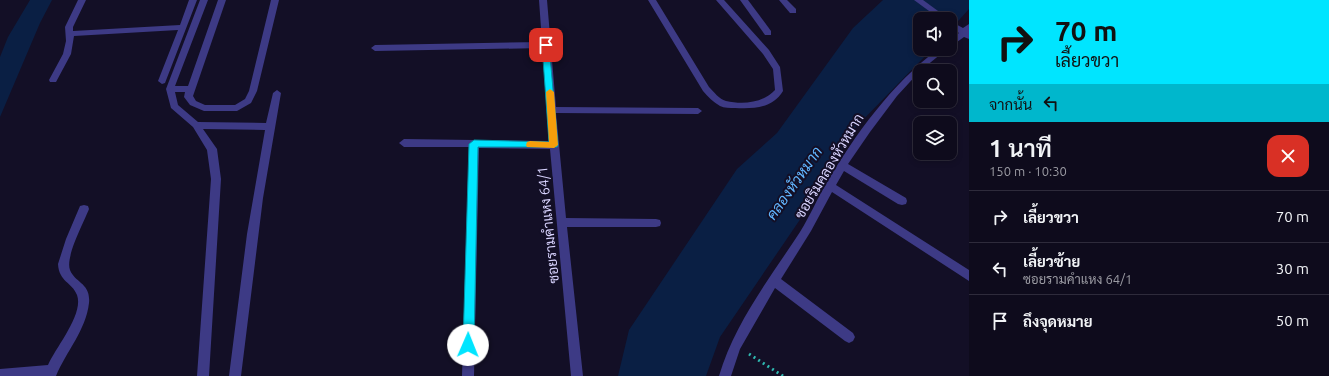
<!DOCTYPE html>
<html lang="th">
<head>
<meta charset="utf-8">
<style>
	body { margin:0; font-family:Ubuntu,Sarabun,sans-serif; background:#171425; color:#f1f3f6; height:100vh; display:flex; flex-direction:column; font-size:15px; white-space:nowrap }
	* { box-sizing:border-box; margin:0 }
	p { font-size:13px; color:#9b9ba3 }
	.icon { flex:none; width:22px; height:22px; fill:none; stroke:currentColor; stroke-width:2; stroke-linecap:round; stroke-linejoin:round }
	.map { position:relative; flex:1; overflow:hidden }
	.panel { display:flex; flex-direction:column; background:#0e0b1c; width:360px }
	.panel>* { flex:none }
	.guide { background:#00e5ff; color:#111; overflow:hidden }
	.buttons { position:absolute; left:913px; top:12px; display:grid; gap:8px }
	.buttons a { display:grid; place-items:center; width:44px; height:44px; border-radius:8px; background:#0e0b1c; box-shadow:0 2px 6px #0003,0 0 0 1px #2e2b3b; font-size:20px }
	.pin { position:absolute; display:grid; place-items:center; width:34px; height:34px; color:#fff; margin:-17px; border-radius:8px; box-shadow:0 2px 6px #0006 }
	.me { position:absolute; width:44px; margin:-22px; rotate:1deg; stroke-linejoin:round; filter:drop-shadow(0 0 3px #0008) }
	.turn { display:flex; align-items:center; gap:14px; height:84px; padding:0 20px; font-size:18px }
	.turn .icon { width:52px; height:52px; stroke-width:2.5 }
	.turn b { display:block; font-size:28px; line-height:34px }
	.then { display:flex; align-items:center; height:38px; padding:0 20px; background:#0003; gap:8px; font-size:15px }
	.round { display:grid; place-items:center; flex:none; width:42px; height:42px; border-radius:12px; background:#171425 }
	.overview { display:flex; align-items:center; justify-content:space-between; height:68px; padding:0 20px }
	h1 { font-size:24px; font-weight:600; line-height:30px }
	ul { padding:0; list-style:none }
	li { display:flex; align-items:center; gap:12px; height:52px; padding:0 20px; border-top:1px solid #2e2b3b }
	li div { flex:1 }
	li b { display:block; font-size:15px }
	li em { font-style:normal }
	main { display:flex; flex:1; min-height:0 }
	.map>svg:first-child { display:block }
	.water { fill:#0a1f44 }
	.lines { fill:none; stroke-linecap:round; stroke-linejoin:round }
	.path { stroke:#2fb8b0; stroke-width:3; stroke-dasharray:2 3.5; stroke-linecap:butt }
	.minor { fill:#3d3a85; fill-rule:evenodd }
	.route { fill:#00e5ff; stroke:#0095a6 }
	.slow { fill:#f59e0b }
	.labels { text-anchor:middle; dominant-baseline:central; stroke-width:4; stroke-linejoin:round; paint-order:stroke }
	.street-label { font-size:14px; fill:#d9d4ff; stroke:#130f26 }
	.water-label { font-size:15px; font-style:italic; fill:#62b6ff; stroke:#130f26 }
</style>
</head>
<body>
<main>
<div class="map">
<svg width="969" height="376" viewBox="0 0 969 376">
	<rect width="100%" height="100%" fill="#130f26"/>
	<!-- water -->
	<g class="water">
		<path d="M 30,0 L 52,0 L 40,23 L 0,117 L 0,57 L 8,37 Z"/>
		<path d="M 883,0 L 969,0 L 969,9 L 950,30 L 950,19 L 920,19 L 920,49 L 932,49 L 855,128 L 814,199 L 720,337 L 706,376 L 618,376 L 629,330 L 737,169 L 777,133 L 853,28 Z"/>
	</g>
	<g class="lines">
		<!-- path -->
		<path class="path" d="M 749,354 L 783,376"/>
		<!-- minor -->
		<g class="minor">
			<path d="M 78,0 L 86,0 L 73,27 L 73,31 L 180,25 L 189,0 L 197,0 L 165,83 L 162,84 L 158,81 L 178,30 L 74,36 L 71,54 L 56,82 L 50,82 L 49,80 L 63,54 L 66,41 L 65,27 Z"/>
			<path d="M 200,0 L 208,0 L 175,86 L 188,86 L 218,0 L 226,0 L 193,96 L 196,101 L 205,105 L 235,105 L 245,99 L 249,91 L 271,0 L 279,0 L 257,91 L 251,103 L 237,111 L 204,111 L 190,105 L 184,97 L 185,92 L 175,92 L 178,105 L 198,122 L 266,123 L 273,93 L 277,90 L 281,93 L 263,198 L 241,376 L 229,376 L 247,234 L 265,130 L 203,129 L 217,149 L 221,179 L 209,376 L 197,376 L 211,179 L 207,150 L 193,127 L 171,108 L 166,89 Z"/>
			<path d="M 539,0 L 547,0 L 556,107 L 698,108 L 702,111 L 698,114 L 556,113 L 566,218 L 656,219 L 660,220 L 661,223 L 660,226 L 656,227 L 567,227 L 583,376 L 571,376 L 550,149 L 479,148 L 474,376 L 462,376 L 469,147 L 404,147 L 399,143 L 404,139 L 549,141 L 543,48 L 375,51 L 371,48 L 375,45 L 542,42 Z"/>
			<path d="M 648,0 L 656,0 L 709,87 C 714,92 719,99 726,101 C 743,105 763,103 775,90 L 773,69 L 763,54 L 716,0 L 724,0 L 769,50 L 780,67 L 783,91 C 773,108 754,109 735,108 C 730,108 724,108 720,106 C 713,102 708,97 703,91 Z"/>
			<path d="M 740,0 L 748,0 L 771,31 L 771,35 L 765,35 Z"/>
			<path d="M 779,0 L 787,0 L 796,9 L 796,13 L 790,13 Z"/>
			<path d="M 914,0 L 923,0 L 949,19 L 940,19 Z"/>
			<path d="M 950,21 L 963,28 L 969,24 L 969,39 L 964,37 L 950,47 L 950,40 L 959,33 L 950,27 Z"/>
			<path d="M 938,49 L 947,49 L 920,71 L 897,96 L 870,132 L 848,164 L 906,198 L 907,201 L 906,204 L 902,205 L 898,204 L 844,171 L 836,185 L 969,270 L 969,281 L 832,192 L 811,231 L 781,279 L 853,333 L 855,337 L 853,341 L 849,343 L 845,341 L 775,288 L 740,349 L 731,376 L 719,376 C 735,322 770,278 800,232 C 810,216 817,199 826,184 C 856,133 891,85 938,49 Z"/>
			<path d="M 84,205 L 88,206 L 89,209 C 84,222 65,257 70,270 C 75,283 91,283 89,303 C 86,330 66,352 56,376 L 0,376 L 0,369 L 48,365 C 56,347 84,314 77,295 C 72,282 59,282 58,264 L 66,239 L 80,206 Z"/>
		</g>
	</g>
	<!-- route -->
	<path class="route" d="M 546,42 L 549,45 L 558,145 L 557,147 L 478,147 L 474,345 L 472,349 L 468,350 L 465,349 L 463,345 L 469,144 L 474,140 L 549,142 L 542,45 Z"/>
	<!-- slow -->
	<path class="slow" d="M 550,89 L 554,92 L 558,145 L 554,148 L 527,147 L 526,145 L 527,142 L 530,141 L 549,142 L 546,92 Z"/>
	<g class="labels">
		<!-- street labels -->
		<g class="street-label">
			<text transform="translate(829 166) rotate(-59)">ซอยริมคลองหัวหมาก</text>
			<text transform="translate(548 225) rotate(-96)">ซอยรามคำแหง 64/1</text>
		</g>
		<!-- water labels -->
		<g class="water-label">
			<text transform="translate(794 183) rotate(-55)">คลองหัวหมาก</text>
		</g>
	</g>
</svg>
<div class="buttons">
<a><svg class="icon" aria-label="sound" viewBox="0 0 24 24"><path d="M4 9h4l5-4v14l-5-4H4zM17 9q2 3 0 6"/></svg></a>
<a><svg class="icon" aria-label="search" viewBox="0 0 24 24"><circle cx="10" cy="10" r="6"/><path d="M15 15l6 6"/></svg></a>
<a><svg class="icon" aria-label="layers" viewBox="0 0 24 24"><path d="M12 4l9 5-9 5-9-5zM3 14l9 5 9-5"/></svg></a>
</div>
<div class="pin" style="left:546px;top:45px;background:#d93025"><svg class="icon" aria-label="arrive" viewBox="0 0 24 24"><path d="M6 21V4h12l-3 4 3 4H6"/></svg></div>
<svg class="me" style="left:468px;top:345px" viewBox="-20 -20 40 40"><circle r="19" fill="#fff"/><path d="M0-13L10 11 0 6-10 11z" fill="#00e5ff"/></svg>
</div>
<section class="panel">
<div class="guide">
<div class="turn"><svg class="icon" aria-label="right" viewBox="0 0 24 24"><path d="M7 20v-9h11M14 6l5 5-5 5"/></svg><div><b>70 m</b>เลี้ยวขวา</div></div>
<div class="then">จากนั้น<svg class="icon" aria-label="left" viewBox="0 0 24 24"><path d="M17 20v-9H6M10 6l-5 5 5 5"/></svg></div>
</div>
<div class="overview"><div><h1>1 นาที</h1><p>150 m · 10:30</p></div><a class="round" style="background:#d93025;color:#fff"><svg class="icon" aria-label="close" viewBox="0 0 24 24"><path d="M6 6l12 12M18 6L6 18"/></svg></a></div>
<ul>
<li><svg class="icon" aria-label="right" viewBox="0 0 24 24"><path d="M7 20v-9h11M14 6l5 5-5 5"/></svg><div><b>เลี้ยวขวา</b></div><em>70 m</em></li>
<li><svg class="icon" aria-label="left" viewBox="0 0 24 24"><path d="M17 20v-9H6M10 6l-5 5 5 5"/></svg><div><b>เลี้ยวซ้าย</b><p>ซอยรามคำแหง 64/1</p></div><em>30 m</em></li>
<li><svg class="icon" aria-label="arrive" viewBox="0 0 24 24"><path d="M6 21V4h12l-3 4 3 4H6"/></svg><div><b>ถึงจุดหมาย</b></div><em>50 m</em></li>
</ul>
</section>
</main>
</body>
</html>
